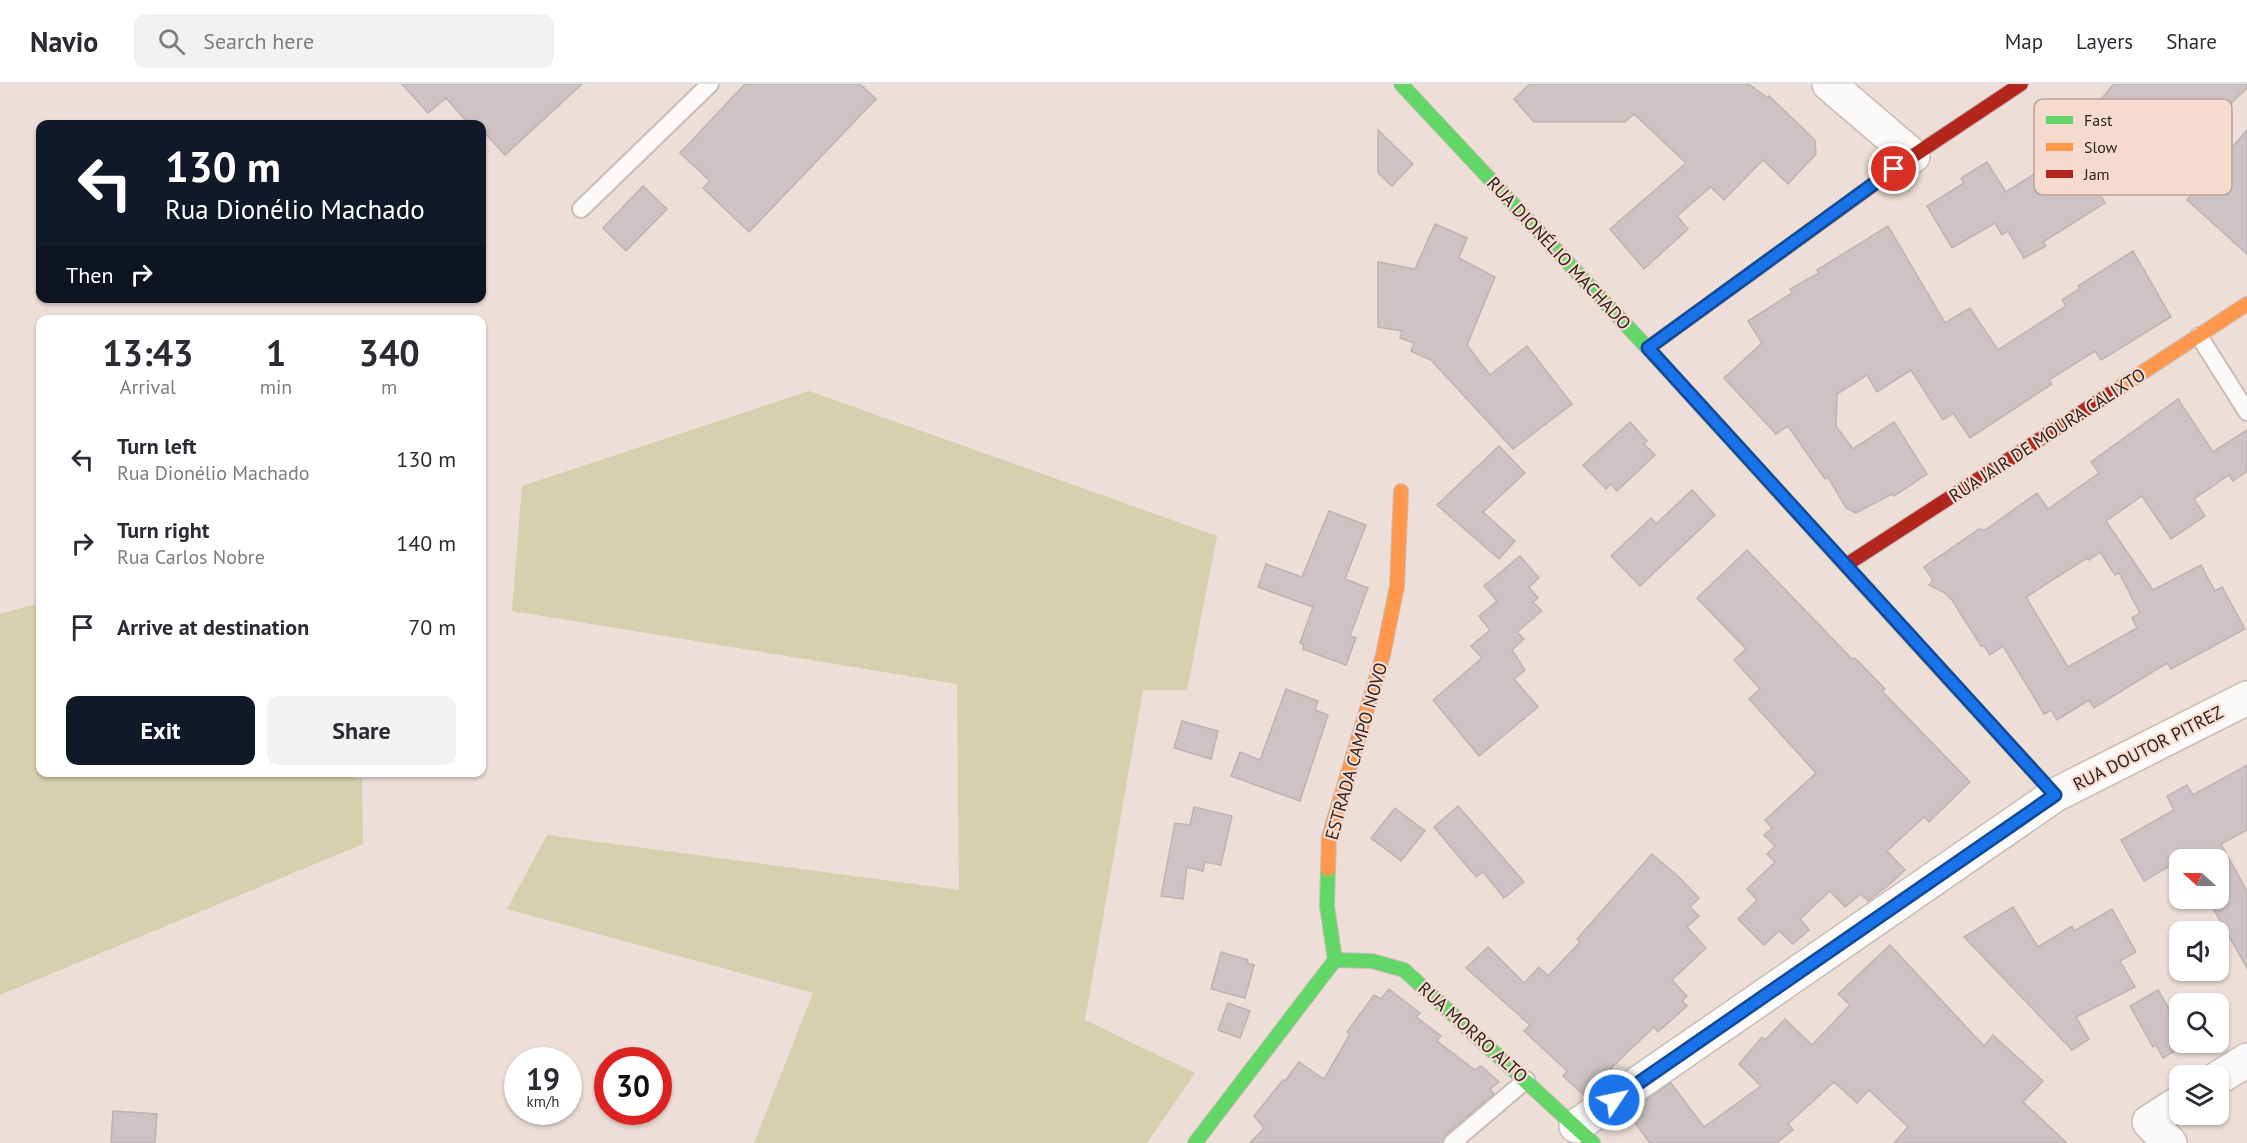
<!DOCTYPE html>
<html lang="en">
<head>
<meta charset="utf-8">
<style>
	body { margin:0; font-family:"PT Sans",sans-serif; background:#f2f2f3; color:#2b2b33; height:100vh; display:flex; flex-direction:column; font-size:22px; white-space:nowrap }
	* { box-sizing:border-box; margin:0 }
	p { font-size:20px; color:#7c7c81 }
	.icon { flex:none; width:33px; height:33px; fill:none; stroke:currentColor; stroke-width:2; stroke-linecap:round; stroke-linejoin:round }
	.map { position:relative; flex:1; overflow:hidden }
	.panel { position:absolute; left:36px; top:231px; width:450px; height:462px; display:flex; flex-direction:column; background:#fff; border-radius:12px; box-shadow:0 2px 4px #0004 }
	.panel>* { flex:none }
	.top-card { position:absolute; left:36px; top:36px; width:450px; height:183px; border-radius:12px; box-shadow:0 2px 4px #0004; background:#111827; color:#fff; overflow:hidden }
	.needle { width:39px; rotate:291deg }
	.controls { position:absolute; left:2169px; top:765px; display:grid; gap:12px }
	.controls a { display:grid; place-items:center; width:60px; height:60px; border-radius:12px; background:#fff; box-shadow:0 2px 4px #0004; font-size:30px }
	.speed { position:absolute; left:504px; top:963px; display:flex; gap:12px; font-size:30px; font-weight:700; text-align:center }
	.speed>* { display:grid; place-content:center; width:78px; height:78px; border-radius:50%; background:#fff; box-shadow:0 2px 4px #0004; line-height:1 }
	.speed small { font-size:15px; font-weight:400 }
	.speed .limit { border:9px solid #d22; background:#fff; color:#111 }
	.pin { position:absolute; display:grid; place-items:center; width:51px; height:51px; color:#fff; margin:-26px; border:3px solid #fff; border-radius:50%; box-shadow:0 2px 6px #0007 }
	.me { position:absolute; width:66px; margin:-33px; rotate:56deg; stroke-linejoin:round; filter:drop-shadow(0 0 4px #0008) }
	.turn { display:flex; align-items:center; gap:21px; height:126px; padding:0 30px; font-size:27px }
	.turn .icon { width:78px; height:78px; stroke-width:2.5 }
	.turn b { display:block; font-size:42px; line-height:51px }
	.then { display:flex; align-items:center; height:57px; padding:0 30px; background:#0003; gap:12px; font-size:22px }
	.eta { display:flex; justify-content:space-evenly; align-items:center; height:102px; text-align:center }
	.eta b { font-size:36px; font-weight:700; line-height:42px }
	.cta { display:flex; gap:12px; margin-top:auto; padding:12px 30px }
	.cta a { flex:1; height:69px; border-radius:12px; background:#111827; color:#fff; font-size:24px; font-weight:700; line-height:69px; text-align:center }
	.cta a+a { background:#f2f2f3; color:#2b2b33 }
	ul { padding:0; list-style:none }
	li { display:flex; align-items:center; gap:18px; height:84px; padding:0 30px }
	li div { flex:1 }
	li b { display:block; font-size:22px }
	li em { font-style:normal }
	header { display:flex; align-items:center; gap:36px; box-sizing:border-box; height:84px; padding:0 30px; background:#fff; border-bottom:2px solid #e1e1e2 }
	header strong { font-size:28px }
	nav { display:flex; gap:33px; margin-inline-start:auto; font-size:21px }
	.search { width:420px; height:54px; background:#f2f2f3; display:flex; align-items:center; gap:15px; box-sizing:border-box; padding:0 21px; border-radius:12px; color:#7c7c81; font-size:22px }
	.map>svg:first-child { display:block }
	.green { fill:#d5d0ad }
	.building { fill:#cec3c4; stroke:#beb4b4; stroke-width:1.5; fill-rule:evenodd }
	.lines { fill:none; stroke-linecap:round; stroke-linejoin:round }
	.lane-casing { stroke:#c9bdb7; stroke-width:20 }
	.street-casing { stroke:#c9bdb7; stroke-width:36 }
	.fast-casing { stroke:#c9bdb7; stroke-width:16 }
	.slow-casing { stroke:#c9bdb7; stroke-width:16 }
	.jam-casing { stroke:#c9bdb7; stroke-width:16 }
	.lane { stroke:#fcfaf9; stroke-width:16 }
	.street { stroke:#fcfaf9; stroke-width:33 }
	.fast { stroke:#63d668; stroke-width:14 }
	.slow { stroke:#ff974d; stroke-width:14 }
	.jam { stroke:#b3261e; stroke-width:14 }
	.route-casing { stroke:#114b97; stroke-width:15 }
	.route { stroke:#1a73e8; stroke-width:10 }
	.labels { text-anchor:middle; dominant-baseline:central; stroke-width:4.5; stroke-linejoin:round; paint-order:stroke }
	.street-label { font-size:18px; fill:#2e2420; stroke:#f6dace }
	.key { fill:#f6dace; stroke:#baa39a; stroke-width:1.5 }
	.key-label { font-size:16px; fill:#2e2420 }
</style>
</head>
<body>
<header>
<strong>Navio</strong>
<div class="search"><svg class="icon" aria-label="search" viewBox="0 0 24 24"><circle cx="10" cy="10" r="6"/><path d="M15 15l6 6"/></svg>Search here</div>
<nav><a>Map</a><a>Layers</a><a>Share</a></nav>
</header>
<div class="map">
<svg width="2247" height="1059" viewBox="0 0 2247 1059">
	<rect width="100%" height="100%" fill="#edded7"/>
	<!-- green -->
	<g class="green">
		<path d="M 809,307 L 1217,452 L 1187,606 L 1143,606 L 1085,936 L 1195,989 L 1147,1059 L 754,1059 L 813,909 L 507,825 L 547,751 L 959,806 L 957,600 L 512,527 L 522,402 Z"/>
		<path d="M 40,519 L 40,688 L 335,689 L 362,695 L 363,760 L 0,911 L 0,530 Z"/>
	</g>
	<!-- building -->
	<g class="building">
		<path d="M 402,0 L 582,0 L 505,71 L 482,46 L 482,40 L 469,40 L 446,14 L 428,29 Z"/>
		<path d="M 745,0 L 860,0 L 876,15 L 749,148 L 703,104 L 710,97 L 680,69 Z"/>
		<path d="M 1530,0 L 1748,0 L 1768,14 L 1769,12 L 1815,56 L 1816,70 L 1788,100 L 1763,76 L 1724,116 L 1711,103 L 1677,132 L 1688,145 L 1644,185 L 1610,145 L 1686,79 L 1634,30 L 1625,38 L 1534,38 L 1514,15 Z"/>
		<path d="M 2114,0 L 2247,0 L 2247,4 L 2171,77 L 2166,73 L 2133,111 L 2068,54 L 2105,119 L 2043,158 L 2046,162 L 2024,174 L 2008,147 L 2002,151 L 1995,139 L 1952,164 L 1927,122 L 1964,99 L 1961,94 L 1987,78 L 2006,108 L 2058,75 L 2041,58 L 2074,27 L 2083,36 Z"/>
		<path d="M 1378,46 L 1413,80 L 1392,102 L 1378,89 Z"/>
		<path d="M 2247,46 L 2247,170 L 2187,116 Z"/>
		<path d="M 643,102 L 667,125 L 626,167 L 603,144 Z"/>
		<path d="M 1435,140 L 1467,154 L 1459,174 L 1495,193 L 1467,261 L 1490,291 L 1527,262 L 1572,320 L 1513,365 L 1431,276 L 1411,267 L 1414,259 L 1400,254 L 1402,247 L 1378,243 L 1378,178 L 1415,185 Z"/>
		<path d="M 1888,142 L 1945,239 L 1970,224 L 1998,266 L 2066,222 L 2062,216 L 2080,204 L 2078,202 L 2133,167 L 2171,233 L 2101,276 L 2095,267 L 2049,296 L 2052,300 L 1970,354 L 1953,329 L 1943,336 L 1911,286 L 1877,308 L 1867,291 L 1837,310 L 1836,342 L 1853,365 L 1894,338 L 1927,390 L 1894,412 L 1892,410 L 1856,429 L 1846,424 L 1828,393 L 1825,395 L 1788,342 L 1776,350 L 1724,294 L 1762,259 L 1748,237 L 1792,209 L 1790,205 L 1819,189 L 1817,186 Z"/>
		<path d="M 2178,315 L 2213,368 L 2247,346 L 2247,387 L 2233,397 L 2229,391 L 2194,415 L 2205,432 L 2171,455 L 2142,412 L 2106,437 L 2153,506 L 2201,481 L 2215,507 L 2222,503 L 2245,545 L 2171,585 L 2167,579 L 2094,624 L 2089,616 L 2057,636 L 2051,626 L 2044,630 L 2003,562 L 1990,571 L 1984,562 L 1981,562 L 1952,516 L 1945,509 L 1929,501 L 1933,496 L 1924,483 L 1979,445 L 1985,446 L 2037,409 L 2048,425 L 2099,389 L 2091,378 ZM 2100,468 L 2115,491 L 2119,489 L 2140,529 L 2132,534 L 2137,544 L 2068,583 L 2026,513 L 2087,474 L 2089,476 Z"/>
		<path d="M 1630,338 L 1647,357 L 1644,360 L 1655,371 L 1617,407 L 1611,400 L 1606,405 L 1583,381 Z"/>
		<path d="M 1499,362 L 1525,389 L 1483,428 L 1515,457 L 1499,475 L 1437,421 Z"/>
		<path d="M 1692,406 L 1715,431 L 1640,502 L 1611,472 L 1651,434 L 1656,440 Z"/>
		<path d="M 1329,427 L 1366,441 L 1345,495 L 1368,504 L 1350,552 L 1356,554 L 1346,581 L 1303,565 L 1304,561 L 1300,559 L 1313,523 L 1258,503 L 1266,480 L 1302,493 Z"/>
		<path d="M 1747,466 L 1852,575 L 1855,574 L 1885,605 L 1882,607 L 1970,698 L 1929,738 L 1924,733 L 1887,767 L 1905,786 L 1889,801 L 1868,817 L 1861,810 L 1845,823 L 1830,807 L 1800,835 L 1809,846 L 1793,860 L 1779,847 L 1764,861 L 1738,835 L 1757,816 L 1747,805 L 1775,778 L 1767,770 L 1775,762 L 1764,751 L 1772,744 L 1765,736 L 1816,689 L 1749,615 L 1760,605 L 1734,576 L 1746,565 L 1697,514 Z"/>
		<path d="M 1520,472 L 1539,494 L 1529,503 L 1538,514 L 1533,518 L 1542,527 L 1517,548 L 1524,555 L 1512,566 L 1525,586 L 1514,595 L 1538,623 L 1479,672 L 1433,616 L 1482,574 L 1471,562 L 1490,546 L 1479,532 L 1497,517 L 1484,502 Z"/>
		<path d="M 1286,605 L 1318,617 L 1315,626 L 1328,631 L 1300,717 L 1231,692 L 1240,668 L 1260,676 Z"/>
		<path d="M 1182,637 L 1218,647 L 1211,675 L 1174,664 Z"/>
		<path d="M 2247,681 L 2247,746 L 2221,760 L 2247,807 L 2247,884 L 2210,819 L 2218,814 L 2218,776 L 2180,776 L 2144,797 L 2121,756 L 2174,726 L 2167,712 L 2187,701 L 2193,711 Z"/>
		<path d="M 1458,722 L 1524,798 L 1504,814 L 1483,788 L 1476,793 L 1434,743 Z"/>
		<path d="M 1194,723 L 1232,732 L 1221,781 L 1205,778 L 1203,787 L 1187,783 L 1183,815 L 1161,812 L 1175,739 L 1190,741 Z"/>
		<path d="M 1395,724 L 1425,747 L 1401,777 L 1371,754 Z"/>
		<path d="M 1652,770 L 1678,792 L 1699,814 L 1690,823 L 1699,832 L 1687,843 L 1706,864 L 1672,896 L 1687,912 L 1682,917 L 1687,922 L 1658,948 L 1654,943 L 1611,984 L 1617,991 L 1586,1013 L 1563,992 L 1567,987 L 1524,947 L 1530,941 L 1466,884 L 1488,863 L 1524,899 L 1539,883 L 1548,892 L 1580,858 L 1577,855 Z"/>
		<path d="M 2013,823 L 2038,863 L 2072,842 L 2074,847 L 2112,825 L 2136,868 L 2120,877 L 2135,903 L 2076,933 L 2089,955 L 2072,966 L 1964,853 Z"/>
		<path d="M 1890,861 L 1984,962 L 1993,951 L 2043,997 L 2023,1018 L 2067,1059 L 1894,1059 L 1908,1043 L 1869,1006 L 1857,1019 L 1834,998 L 1788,1040 L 1793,1046 L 1776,1059 L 1650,1059 L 1628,1029 L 1671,999 L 1704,1043 L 1761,1002 L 1739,980 L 1762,953 L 1765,956 L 1785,935 L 1812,961 L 1850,921 L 1838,910 Z"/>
		<path d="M 1221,868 L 1248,876 L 1247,879 L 1254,881 L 1245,914 L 1211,905 Z"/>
		<path d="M 1389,905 L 1420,929 L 1416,933 L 1441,952 L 1437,957 L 1475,986 L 1481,982 L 1499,998 L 1490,1005 L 1494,1010 L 1445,1051 L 1442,1059 L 1250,1059 L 1264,1044 L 1254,1032 L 1283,996 L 1285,997 L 1299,978 L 1324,995 L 1350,950 L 1347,948 L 1374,911 L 1381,915 Z"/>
		<path d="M 2158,906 L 2180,944 L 2180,958 L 2188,958 L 2190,963 L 2181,963 L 2163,974 L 2156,961 L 2153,963 L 2130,922 Z"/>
		<path d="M 1228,919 L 1250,927 L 1240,954 L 1218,946 Z"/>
		<path d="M 113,1027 L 157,1030 L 155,1059 L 111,1059 Z"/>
	</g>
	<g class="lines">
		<defs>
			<g id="lane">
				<path d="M 581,125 L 710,0"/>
				<path d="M 2199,252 L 2247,328"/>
				<path d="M 1452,1059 L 1526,996"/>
			</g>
			<g id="street">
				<path d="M 1829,0 L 1913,72"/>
				<path d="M 2218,994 L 2247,976"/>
				<path d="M 1576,1042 L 2055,711 L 2247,614"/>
				<path d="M 2170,1059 L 2149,1038 L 2180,1018"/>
			</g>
			<g id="fast">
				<path d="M 1401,0 L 1656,273"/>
				<path d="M 1948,594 L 2055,711"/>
				<path d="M 1335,876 L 1372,877 L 1404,886 L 1593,1059"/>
				<path d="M 1195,1059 L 1335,876 L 1327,822 L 1328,785"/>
			</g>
			<g id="slow">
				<path d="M 1656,273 L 1948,594"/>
				<path d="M 2111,309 L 2247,220"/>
				<path d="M 1328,785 L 1329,753 L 1383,571 L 1397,502 L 1401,407"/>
			</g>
			<g id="jam">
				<path d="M 1648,264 L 1913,72 L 2021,0"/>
				<path d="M 1846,481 L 2111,309"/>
			</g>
		</defs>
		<!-- lane casing -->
		<use href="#lane" class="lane-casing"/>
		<!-- street casing -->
		<use href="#street" class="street-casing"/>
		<!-- fast casing -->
		<use href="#fast" class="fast-casing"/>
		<!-- slow casing -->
		<use href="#slow" class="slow-casing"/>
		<!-- jam casing -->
		<use href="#jam" class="jam-casing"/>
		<!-- lane -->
		<use href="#lane" class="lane"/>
		<!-- street -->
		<use href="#street" class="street"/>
		<!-- fast -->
		<use href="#fast" class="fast"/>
		<!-- slow -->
		<use href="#slow" class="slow"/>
		<!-- jam -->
		<use href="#jam" class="jam"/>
	</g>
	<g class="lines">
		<defs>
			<path id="route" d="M 1614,1016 L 2055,711 L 1648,264 L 1894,85"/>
		</defs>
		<!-- route casing -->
		<use href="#route" class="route-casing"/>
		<!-- route -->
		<use href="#route" class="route"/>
	</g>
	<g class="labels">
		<!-- street labels -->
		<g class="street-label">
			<text transform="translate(1559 169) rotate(47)">RUA DIONÉLIO MACHADO</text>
			<text transform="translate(2047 351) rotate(-33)">RUA JAIR DE MOURA CALIXTO</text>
			<text transform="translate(2148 664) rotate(-27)">RUA DOUTOR PITREZ</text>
			<text transform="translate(1356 667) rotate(-74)">ESTRADA CAMPO NOVO</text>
			<text transform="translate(1473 948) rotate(42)">RUA MORRO ALTO</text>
		</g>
	</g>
	<!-- legend -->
	<rect x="2034" y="15" width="198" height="96" rx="9" class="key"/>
	<rect x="2046" y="32" width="27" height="8" fill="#63d668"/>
	<rect x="2046" y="59" width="27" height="8" fill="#ff974d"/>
	<rect x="2046" y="86" width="27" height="8" fill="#b3261e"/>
	<g class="key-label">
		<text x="2084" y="42">Fast</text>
		<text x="2084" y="69">Slow</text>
		<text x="2084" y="96">Jam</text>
	</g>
</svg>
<div class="controls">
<a><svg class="needle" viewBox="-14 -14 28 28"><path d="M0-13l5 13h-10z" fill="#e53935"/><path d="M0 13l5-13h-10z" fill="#7c7c81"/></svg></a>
<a><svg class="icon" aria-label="sound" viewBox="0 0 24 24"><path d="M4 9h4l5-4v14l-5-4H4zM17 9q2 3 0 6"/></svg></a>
<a><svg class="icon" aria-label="search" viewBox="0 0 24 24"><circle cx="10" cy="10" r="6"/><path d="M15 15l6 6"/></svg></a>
<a><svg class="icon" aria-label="layers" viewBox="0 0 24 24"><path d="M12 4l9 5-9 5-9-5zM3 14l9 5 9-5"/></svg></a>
</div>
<div class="speed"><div>19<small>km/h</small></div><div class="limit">30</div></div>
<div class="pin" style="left:1894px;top:85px;background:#d93025"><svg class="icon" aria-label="arrive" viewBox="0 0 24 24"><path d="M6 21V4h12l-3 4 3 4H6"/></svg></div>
<svg class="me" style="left:1614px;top:1016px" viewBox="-20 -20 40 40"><circle r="17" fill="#1a73e8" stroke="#fff" stroke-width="3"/><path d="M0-11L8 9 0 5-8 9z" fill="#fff"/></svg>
<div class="top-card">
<div class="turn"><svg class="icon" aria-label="left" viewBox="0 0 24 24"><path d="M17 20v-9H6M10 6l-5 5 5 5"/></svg><div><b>130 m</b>Rua Dionélio Machado</div></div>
<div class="then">Then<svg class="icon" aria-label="right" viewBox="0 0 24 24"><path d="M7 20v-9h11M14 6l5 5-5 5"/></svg></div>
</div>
<section class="panel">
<div class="eta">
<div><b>13:43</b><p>Arrival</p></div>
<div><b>1</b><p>min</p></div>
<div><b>340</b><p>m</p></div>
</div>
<ul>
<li><svg class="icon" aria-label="left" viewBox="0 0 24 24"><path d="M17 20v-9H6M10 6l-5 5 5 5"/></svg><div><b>Turn left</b><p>Rua Dionélio Machado</p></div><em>130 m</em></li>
<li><svg class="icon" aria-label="right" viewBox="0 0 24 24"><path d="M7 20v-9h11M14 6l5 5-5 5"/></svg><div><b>Turn right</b><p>Rua Carlos Nobre</p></div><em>140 m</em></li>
<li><svg class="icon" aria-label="arrive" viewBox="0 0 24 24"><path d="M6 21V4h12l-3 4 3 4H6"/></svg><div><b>Arrive at destination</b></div><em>70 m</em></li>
</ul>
<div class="cta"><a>Exit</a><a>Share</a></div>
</section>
</div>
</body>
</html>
